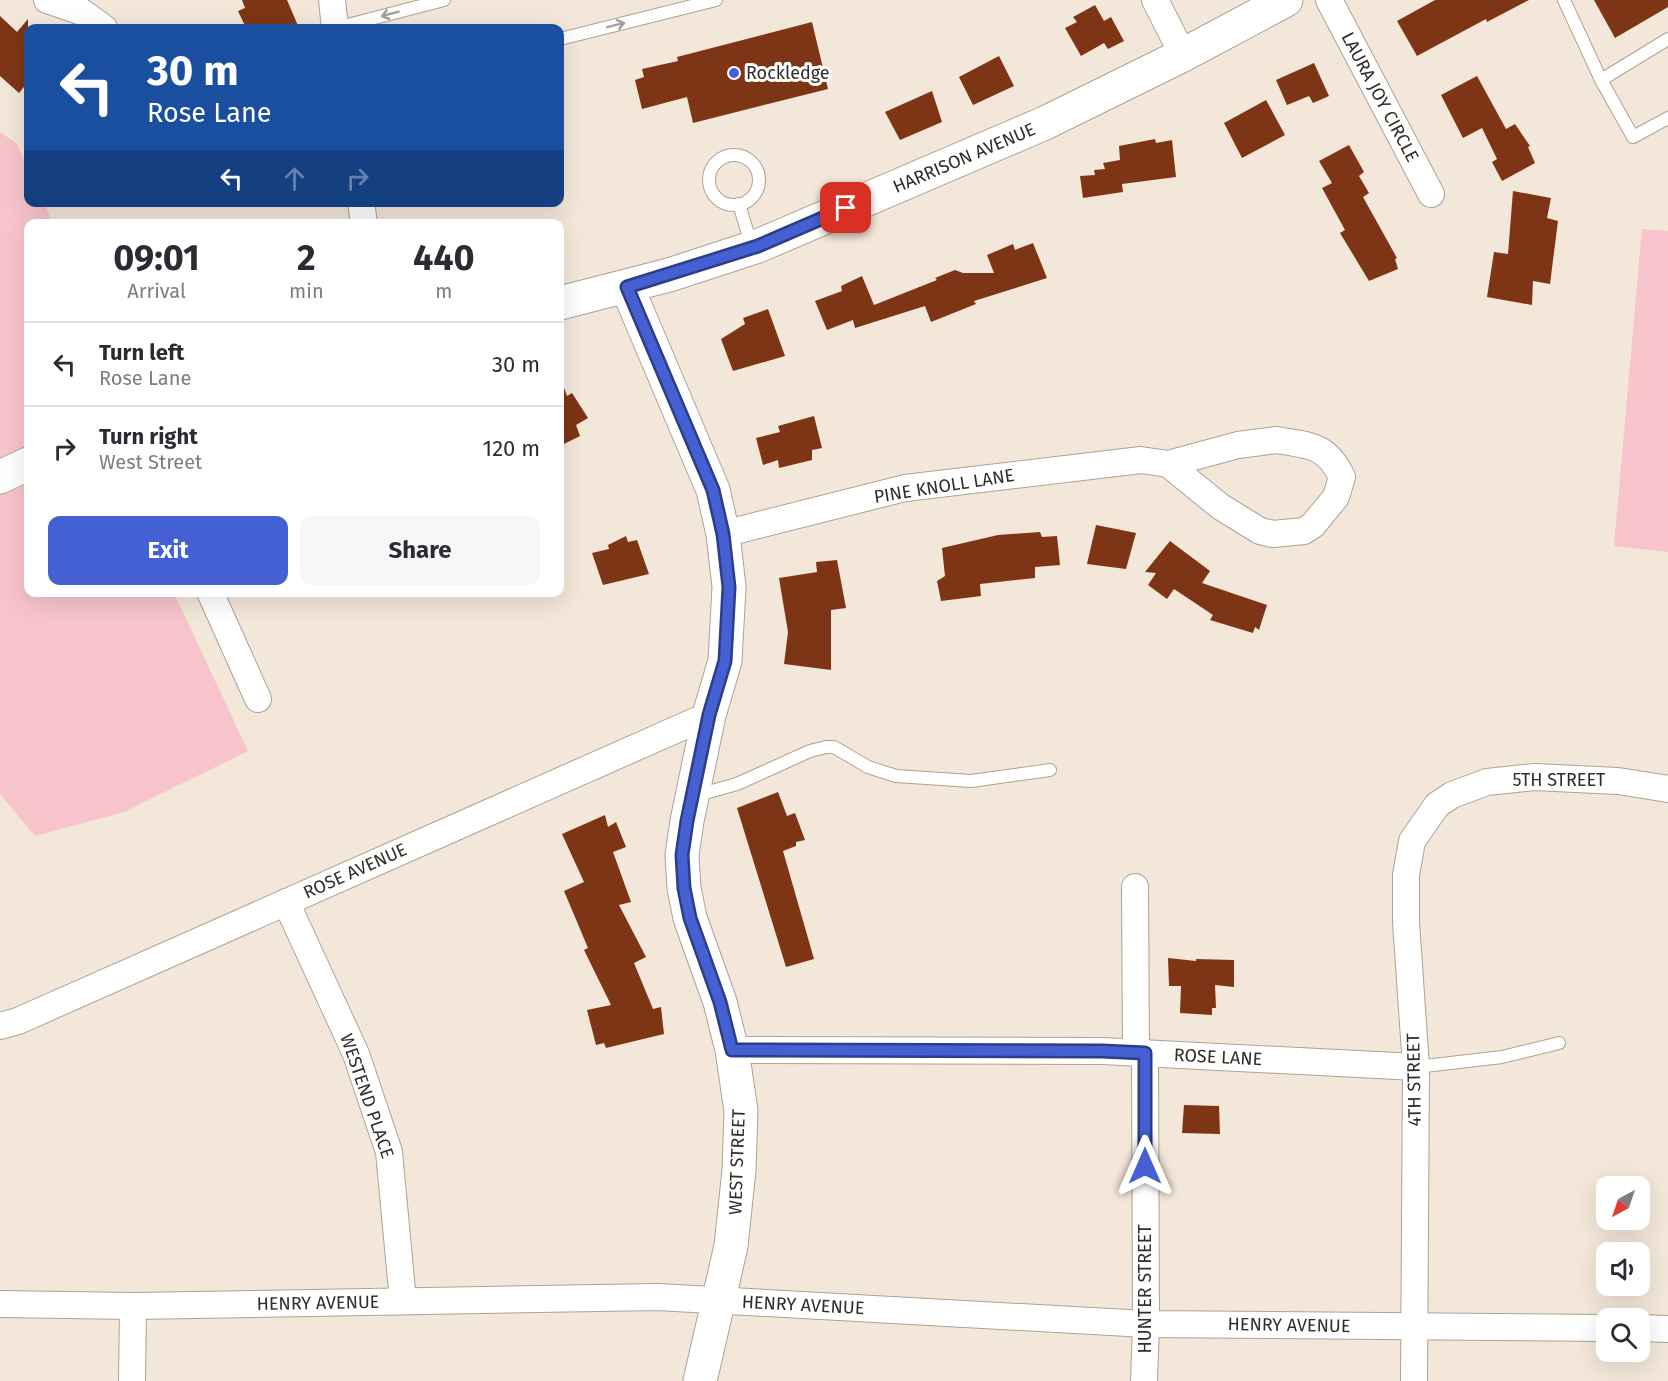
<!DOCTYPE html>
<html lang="en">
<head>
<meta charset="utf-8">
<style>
	body { margin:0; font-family:"Fira Sans",sans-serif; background:#f7f7f7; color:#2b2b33; height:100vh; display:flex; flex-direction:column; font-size:22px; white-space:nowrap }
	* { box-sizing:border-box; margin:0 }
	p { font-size:20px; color:#7c7c81 }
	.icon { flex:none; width:33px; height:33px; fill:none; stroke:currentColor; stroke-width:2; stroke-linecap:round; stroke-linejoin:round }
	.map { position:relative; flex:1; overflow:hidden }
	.side { position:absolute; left:24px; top:219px; width:540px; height:378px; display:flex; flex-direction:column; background:#fff; border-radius:12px; box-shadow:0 6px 24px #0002 }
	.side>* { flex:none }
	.top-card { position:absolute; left:24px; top:24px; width:540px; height:183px; border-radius:12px; box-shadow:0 6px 24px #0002; background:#1a4fa0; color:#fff; overflow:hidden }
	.needle { width:39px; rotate:220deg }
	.tools { position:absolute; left:1596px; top:1176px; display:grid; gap:12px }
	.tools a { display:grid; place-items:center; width:54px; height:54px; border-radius:12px; background:#fff; box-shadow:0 6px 24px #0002; font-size:30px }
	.pin { position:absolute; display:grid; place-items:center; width:51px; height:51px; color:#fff; margin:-26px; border-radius:12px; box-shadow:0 3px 9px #0006 }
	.me { position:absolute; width:66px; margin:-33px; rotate:0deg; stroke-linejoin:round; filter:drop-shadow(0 0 4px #0008) }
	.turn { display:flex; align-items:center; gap:21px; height:126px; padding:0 24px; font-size:27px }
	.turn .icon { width:78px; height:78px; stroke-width:2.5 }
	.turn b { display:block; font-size:42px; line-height:51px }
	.lanes { display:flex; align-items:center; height:57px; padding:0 24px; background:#0003; justify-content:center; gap:30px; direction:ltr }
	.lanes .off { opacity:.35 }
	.eta { display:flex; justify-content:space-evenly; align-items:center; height:102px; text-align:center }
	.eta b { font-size:36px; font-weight:700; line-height:42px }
	.action { display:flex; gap:12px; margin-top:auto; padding:12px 24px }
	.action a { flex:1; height:69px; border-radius:12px; background:#4560d3; color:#fff; font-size:24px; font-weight:700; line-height:69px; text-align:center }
	.action a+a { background:#f7f7f7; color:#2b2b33 }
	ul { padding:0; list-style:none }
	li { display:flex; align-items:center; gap:18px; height:84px; padding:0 24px; border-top:2px solid #e1e1e2 }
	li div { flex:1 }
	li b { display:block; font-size:22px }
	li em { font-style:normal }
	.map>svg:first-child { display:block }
	.green { fill:#f8c4cc }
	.building { fill:#7e3516 }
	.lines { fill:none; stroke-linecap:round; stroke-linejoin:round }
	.lane-casing { stroke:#ada294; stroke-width:14 }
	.street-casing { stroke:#ada294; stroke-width:28 }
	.secondary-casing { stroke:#ada294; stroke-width:35 }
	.lane { stroke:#fff; stroke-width:12 }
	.street { stroke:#fff; stroke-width:26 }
	.secondary { stroke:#fff; stroke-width:33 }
	.oneway { stroke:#a2a09e }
	.route-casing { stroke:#2d3e89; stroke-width:15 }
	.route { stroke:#4560d3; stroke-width:10 }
	.poi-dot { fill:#4560d3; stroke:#fff; stroke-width:2 }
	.labels { text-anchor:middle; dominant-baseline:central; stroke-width:6; stroke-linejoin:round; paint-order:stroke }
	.poi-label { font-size:18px; fill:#312d27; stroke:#fff; text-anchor:start }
	.street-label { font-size:18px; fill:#312d27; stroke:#fff }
</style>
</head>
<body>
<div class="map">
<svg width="1668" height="1381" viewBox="0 0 1668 1381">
	<rect width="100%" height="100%" fill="#f3e7d9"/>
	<!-- green -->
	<g class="green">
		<path d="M 0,132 L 17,144 L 28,169 L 28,202 L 44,203 L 53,223 L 28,224 L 28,592 L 174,593 L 248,751 L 124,812 L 35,836 L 0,794 Z"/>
		<path d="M 1642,229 L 1668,231 L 1668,552 L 1614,546 Z"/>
	</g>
	<!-- building -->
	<g class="building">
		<path d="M 242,0 L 287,0 L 299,28 L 246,28 L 238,11 L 245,8 Z"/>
		<path d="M 1435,0 L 1529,0 L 1487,22 L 1486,19 L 1417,56 L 1397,21 Z"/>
		<path d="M 1594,0 L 1668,0 L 1668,7 L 1615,38 Z"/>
		<path d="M 1095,5 L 1104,21 L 1111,17 L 1124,41 L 1108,49 L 1104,43 L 1081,56 L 1065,28 L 1077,22 L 1073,17 Z"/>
		<path d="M 0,16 L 17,32 L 28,19 L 28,82 L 19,93 L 0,76 Z"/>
		<path d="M 812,22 L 828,89 L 693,123 L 687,97 L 642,109 L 635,80 L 644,77 L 642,69 L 678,61 L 677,57 Z"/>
		<path d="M 999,56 L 1014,86 L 973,105 L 959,77 Z"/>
		<path d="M 1314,63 L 1329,96 L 1313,103 L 1309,96 L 1287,105 L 1276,80 Z"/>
		<path d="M 1477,76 L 1506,129 L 1515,124 L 1530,146 L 1528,147 L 1535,163 L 1502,181 L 1492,162 L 1497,159 L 1482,128 L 1463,138 L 1441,95 Z"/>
		<path d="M 932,91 L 942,122 L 900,140 L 885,112 Z"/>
		<path d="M 1266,100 L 1285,135 L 1242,158 L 1224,123 Z"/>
		<path d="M 1155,139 L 1156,143 L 1172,140 L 1176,177 L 1122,184 L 1123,192 L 1083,198 L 1080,176 L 1095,175 L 1094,170 L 1105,169 L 1103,163 L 1120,160 L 1119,146 Z"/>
		<path d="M 1349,145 L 1364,172 L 1359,176 L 1369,193 L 1363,197 L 1397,258 L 1395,259 L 1398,269 L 1369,281 L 1340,233 L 1345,230 L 1322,188 L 1332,183 L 1319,161 Z"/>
		<path d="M 1513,191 L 1551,198 L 1547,218 L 1558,221 L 1550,284 L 1533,281 L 1532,305 L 1487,297 L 1494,252 L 1508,254 Z"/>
		<path d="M 1033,243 L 1047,278 L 974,301 L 976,304 L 931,322 L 925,306 L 855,328 L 853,320 L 827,330 L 815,301 L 842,291 L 841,286 L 862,276 L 874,305 L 937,280 L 935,278 L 955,270 L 963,273 L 994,273 L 987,255 L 1013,244 L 1015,250 Z"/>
		<path d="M 768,309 L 785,356 L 733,371 L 721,339 L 745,324 L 743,318 Z"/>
		<path d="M 560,385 L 563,385 L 567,396 L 572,393 L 588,418 L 576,425 L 580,436 L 560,446 Z"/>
		<path d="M 814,416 L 822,448 L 812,450 L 812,460 L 779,468 L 778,460 L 763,465 L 756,438 L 780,432 L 778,426 Z"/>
		<path d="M 1096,525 L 1136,533 L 1126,569 L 1087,564 Z"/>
		<path d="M 1040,532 L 1042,537 L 1057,536 L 1060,565 L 1035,567 L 1035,578 L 980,584 L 981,596 L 941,601 L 937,581 L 945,576 L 942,548 L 998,535 Z"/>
		<path d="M 626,536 L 628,542 L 637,540 L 649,574 L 603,585 L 592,553 L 609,549 L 608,545 Z"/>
		<path d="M 1170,541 L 1210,571 L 1202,583 L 1267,605 L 1259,630 L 1255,627 L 1253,633 L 1210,620 L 1213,615 L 1174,589 L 1167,599 L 1148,585 L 1156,573 L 1145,572 Z"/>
		<path d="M 837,560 L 846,608 L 831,610 L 831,670 L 784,664 L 788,632 L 779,578 L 817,572 L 816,562 Z"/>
		<path d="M 778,792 L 787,816 L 795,813 L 805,840 L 796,842 L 796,846 L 783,851 L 814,959 L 786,967 L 737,808 Z"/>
		<path d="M 605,815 L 608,827 L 616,822 L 626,847 L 613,852 L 631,902 L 619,905 L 646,957 L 634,963 L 653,1009 L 661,1007 L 664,1034 L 606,1048 L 604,1043 L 596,1045 L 587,1010 L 611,1005 L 584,950 L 588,948 L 564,891 L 584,882 L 562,834 Z"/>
		<path d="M 1168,958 L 1196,961 L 1196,959 L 1234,960 L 1234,987 L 1215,985 L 1216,1008 L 1212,1008 L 1212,1015 L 1180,1013 L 1181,986 L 1169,986 Z"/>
		<path d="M 1184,1105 L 1219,1106 L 1220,1134 L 1182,1133 Z"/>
	</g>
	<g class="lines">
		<defs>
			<g id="lane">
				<path d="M 1564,0 L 1601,80 L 1633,137 L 1668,118"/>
				<path d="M 336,28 L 444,0"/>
				<path d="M 560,39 L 716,0"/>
				<path d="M 1601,80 L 1668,39"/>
				<circle cx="734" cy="180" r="25"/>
				<path d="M 739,204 L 752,247"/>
				<path d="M 694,796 L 737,784 L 810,751 L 826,747 L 834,747 L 868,767 L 896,776 L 971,781 L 1050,770"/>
				<path d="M 1416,1067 L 1502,1057 L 1559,1043"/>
			</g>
			<g id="street">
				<path d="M 47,0 L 82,12 L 104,28"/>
				<path d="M 332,0 L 335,28"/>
				<path d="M 1155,0 L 1183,55"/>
				<path d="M 1329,0 L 1431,194"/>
				<path d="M 361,202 L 364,224"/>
				<path d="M 1277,440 C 1310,446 1326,444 1342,477 L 1336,497 L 1313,525 L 1304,531 L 1273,534 L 1260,531 L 1221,507 L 1168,464 L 1238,445 Z"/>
				<path d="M 723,534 L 905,488 L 1141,460 L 1168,464"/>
				<path d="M 210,592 L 258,699"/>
				<path d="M 1135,887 L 1136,1053"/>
				<path d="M 286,902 L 356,1054 L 389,1152 L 403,1301"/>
				<path d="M 0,1026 L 18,1021 L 709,715"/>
				<path d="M 732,1050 L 1102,1051 L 1416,1067"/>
				<path d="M 0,1304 L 133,1306 L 658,1297 L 1146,1324 L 1606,1328"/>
				<path d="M 1640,1328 L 1668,1329"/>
				<path d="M 132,1381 L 133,1306"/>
				<path d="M 1144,1381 L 1146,1324 L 1145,1053"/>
				<path d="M 1414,1381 L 1416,1067 L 1406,922 L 1406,875 L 1412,841 L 1437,805 L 1452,795 L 1487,782 L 1534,777 L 1618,781 L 1668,789"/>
			</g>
			<g id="secondary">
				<path d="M 627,287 L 713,490 L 723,534 L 729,587 L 725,661 L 709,715 L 687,821 L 682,855 L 684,888 L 690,918 L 720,1002 L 732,1050 L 741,1111 L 739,1170 L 731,1246 L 700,1381"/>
				<path d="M 560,303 L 669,275 L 758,246 L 1045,123 L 1183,55 L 1286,0"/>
				<path d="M 0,477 L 28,464"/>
			</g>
		</defs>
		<!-- lane casing -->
		<use href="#lane" class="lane-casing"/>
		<!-- street casing -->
		<use href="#street" class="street-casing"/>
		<!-- secondary casing -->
		<use href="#secondary" class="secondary-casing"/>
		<!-- lane -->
		<use href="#lane" class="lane"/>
		<!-- street -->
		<use href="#street" class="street"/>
		<!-- secondary -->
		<use href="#secondary" class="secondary"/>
	</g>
	<!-- one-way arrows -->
	<defs><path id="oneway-shaft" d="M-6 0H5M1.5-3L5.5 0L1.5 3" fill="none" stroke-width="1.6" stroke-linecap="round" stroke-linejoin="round" transform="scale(1.5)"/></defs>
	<g class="oneway">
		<use href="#oneway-shaft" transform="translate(390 14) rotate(165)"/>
		<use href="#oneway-shaft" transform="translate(616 25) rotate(-14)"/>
	</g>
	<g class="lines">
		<defs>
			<path id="route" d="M 846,208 L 758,246 L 627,287 L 713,490 L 723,534 L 729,587 L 725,661 L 709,715 L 687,821 L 682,855 L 684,888 L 690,918 L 720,1002 L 732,1050 L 1102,1051 L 1145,1053 L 1145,1166"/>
		</defs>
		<!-- route casing -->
		<use href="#route" class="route-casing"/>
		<!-- route -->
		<use href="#route" class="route"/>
	</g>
	<!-- markers -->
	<circle class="poi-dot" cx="734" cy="73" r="6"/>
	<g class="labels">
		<!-- poi labels -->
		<g class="poi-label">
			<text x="746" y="73">Rockledge</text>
		</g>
		<!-- street labels -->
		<g class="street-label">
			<text transform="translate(1380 97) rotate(62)">LAURA JOY CIRCLE</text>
			<text transform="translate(964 158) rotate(-23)">HARRISON AVENUE</text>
			<text transform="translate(944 486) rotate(-9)">PINE KNOLL LANE</text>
			<text x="1559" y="780">5TH STREET</text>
			<text transform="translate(355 871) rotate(-24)">ROSE AVENUE</text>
			<text transform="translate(1218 1057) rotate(3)">ROSE LANE</text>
			<text transform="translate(1414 1080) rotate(-91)">4TH STREET</text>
			<text transform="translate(367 1096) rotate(71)">WESTEND PLACE</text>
			<text transform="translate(737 1162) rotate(-88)">WEST STREET</text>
			<text transform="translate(1145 1289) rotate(-90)">HUNTER STREET</text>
			<text transform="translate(318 1303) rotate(-1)">HENRY AVENUE</text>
			<text transform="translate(803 1305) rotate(3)">HENRY AVENUE</text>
			<text transform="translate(1289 1325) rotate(1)">HENRY AVENUE</text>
		</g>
	</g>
</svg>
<div class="tools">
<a><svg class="needle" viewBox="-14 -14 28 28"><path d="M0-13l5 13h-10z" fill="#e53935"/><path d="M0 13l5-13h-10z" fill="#7c7c81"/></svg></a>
<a><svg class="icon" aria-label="sound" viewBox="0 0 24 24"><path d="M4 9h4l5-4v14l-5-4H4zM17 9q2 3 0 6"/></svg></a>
<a><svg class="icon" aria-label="search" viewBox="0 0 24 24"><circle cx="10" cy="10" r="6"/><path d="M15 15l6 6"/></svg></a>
</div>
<div class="pin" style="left:846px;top:208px;background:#d93025"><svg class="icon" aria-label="arrive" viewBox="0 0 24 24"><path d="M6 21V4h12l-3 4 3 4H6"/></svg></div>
<svg class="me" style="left:1145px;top:1166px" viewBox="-20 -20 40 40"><path d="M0-17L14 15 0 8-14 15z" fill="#4560d3" stroke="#fff" stroke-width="4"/></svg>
<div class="top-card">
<div class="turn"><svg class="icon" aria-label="left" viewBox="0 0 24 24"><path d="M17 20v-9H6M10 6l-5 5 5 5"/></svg><div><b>30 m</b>Rose Lane</div></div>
<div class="lanes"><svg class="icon" aria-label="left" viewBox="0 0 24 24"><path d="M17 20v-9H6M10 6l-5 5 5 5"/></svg><svg class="icon off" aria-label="ahead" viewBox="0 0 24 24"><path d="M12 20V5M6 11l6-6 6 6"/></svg><svg class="icon off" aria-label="right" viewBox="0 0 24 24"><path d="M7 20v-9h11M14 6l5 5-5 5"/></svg></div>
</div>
<section class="side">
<div class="eta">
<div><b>09:01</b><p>Arrival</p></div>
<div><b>2</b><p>min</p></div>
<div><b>440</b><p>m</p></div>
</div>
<ul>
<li><svg class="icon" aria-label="left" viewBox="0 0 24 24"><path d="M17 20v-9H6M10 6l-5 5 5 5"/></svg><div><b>Turn left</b><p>Rose Lane</p></div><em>30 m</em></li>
<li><svg class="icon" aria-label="right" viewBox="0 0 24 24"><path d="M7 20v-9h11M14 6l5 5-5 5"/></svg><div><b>Turn right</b><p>West Street</p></div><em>120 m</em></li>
</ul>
<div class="action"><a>Exit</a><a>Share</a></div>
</section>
</div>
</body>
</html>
